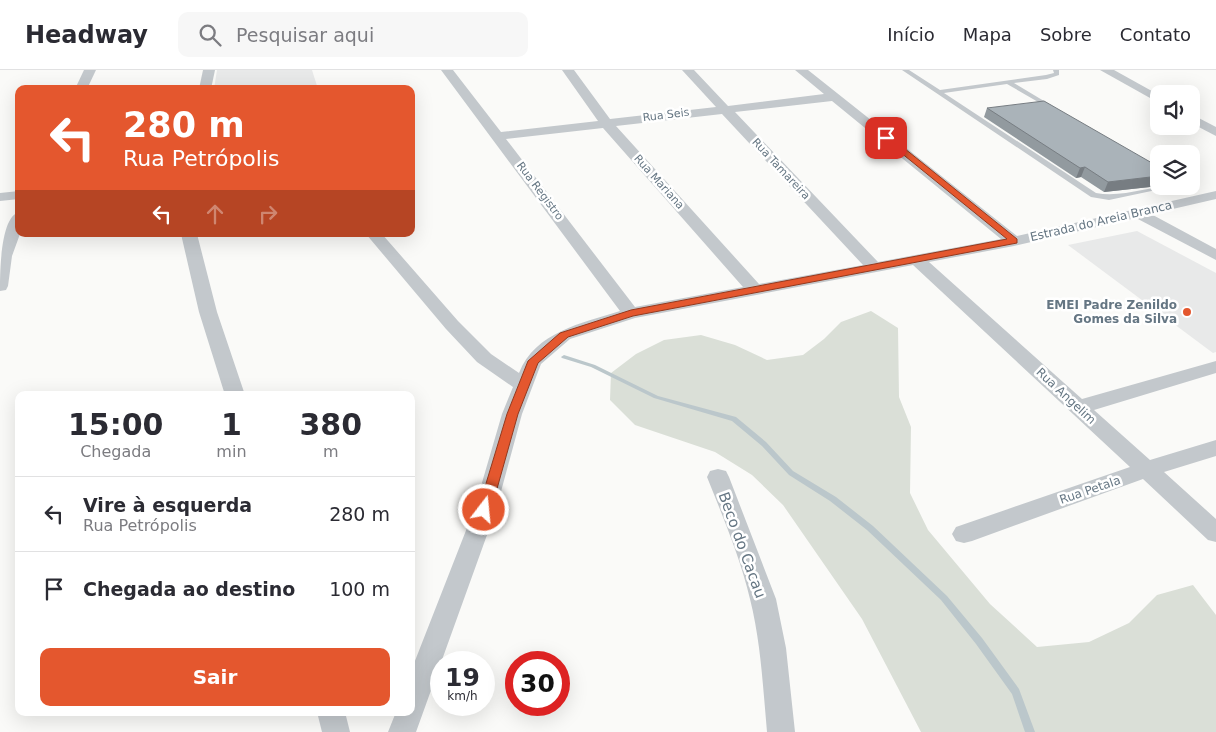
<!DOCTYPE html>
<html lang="pt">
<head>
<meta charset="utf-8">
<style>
	body { margin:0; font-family:"DejaVu Sans",sans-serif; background:#f7f7f7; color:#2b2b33; height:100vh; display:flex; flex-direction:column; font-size:19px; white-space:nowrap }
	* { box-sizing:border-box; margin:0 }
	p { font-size:16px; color:#7c7c81 }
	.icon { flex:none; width:28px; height:28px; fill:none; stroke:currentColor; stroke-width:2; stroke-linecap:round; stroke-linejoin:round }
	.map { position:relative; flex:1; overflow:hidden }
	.sheet { position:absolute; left:15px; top:321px; width:400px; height:325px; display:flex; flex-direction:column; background:#fff; border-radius:10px; box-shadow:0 5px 20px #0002 }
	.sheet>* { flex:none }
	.hud { position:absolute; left:15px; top:15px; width:400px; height:152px; border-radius:10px; box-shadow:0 5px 20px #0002; background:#e4572e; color:#fff; overflow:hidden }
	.fabs { position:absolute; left:1150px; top:15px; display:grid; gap:10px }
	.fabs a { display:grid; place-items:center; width:50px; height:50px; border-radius:10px; background:#fff; box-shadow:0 5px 20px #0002; font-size:25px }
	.speed { position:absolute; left:430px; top:581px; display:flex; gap:10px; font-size:25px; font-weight:700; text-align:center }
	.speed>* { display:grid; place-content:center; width:65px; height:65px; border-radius:50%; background:#fff; box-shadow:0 5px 20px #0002; line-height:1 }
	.speed small { font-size:12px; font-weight:400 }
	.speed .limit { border:8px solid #d22; background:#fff; color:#111 }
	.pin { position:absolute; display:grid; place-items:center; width:42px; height:42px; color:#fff; margin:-21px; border-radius:10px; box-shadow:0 2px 8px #0006 }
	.me { position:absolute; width:55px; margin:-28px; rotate:16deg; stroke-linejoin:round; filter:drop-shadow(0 0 4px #0008) }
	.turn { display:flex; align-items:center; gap:18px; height:105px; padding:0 25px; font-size:22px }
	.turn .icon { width:65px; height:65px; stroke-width:2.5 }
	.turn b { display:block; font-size:35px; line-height:42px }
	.lanes { display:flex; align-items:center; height:48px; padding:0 25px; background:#0003; justify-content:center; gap:25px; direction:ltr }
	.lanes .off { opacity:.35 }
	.eta { display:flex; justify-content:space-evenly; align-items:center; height:85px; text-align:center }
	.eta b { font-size:30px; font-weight:700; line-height:35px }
	.button { display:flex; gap:10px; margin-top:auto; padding:10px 25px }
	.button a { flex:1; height:58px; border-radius:10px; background:#e4572e; color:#fff; font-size:20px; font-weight:700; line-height:58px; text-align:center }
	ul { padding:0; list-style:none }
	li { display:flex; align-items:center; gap:15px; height:75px; padding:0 25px; border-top:1px solid #e1e1e2 }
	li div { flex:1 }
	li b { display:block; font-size:19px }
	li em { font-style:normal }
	header { display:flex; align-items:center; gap:30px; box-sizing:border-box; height:70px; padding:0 25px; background:#fff; border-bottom:1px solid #e1e1e2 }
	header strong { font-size:24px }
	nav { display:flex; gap:28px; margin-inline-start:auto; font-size:18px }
	.search { width:350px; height:45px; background:#f7f7f7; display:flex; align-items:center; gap:12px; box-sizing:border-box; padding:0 18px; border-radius:10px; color:#7c7c81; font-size:19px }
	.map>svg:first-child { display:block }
	.built { fill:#e8e9e9 }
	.green { fill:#dadfd7 }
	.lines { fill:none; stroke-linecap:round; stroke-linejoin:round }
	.stream { fill:#bbc7cb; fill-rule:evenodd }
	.lane { fill:#c3c8cc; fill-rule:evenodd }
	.street { fill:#c3c8cc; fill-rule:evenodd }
	.wall { fill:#929a9f }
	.shaded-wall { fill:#777d82 }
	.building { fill:#aab3b9; stroke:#777d82 }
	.route { fill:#e4572e; stroke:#94391e }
	.poi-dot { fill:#e4572e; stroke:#fff; stroke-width:2 }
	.labels { text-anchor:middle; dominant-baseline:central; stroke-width:5; stroke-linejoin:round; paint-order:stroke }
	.far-street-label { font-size:11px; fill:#657683; stroke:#fff }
	.street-label { font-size:12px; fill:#657683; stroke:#fff }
	.poi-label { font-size:12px; font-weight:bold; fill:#657683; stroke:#fff; text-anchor:end }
	.near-street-label { font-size:15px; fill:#657683; stroke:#fff }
</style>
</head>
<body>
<header>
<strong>Headway</strong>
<div class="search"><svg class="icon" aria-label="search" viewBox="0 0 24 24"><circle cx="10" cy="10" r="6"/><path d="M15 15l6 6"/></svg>Pesquisar aqui</div>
<nav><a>Início</a><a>Mapa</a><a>Sobre</a><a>Contato</a></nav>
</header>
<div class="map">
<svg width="1216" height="662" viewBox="0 0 1216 662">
	<rect width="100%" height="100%" fill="#fafaf8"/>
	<!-- built -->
	<g class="built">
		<path d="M 217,0 L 312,0 L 318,19 L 214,19 Z"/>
		<path d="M 1137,161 L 1216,203 L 1216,282 L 1213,283 L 1068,175 Z"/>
	</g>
	<!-- green -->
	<path class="green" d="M 871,241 L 898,258 L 899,327 L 911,357 L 910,423 L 928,460 L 990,534 L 1037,577 L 1089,572 L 1129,553 L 1157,525 L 1193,515 L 1216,545 L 1216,662 L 921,662 L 862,549 L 783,435 L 752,405 L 715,382 L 635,355 L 610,330 L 611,303 L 636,284 L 664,270 L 701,265 L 735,275 L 767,290 L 803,285 L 824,269 L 841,252 Z"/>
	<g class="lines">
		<!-- stream -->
		<path class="stream" d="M 564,285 L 595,295 L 658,326 L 736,347 L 766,372 L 793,401 L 836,427 L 873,456 L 947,526 L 982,568 L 1019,619 L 1035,662 L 1025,662 L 1012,624 L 976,574 L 941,530 L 867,460 L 830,431 L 789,405 L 762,376 L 732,351 L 654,328 L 591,297 L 562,288 L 561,287 Z"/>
		<!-- lane -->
		<path class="lane" d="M 902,0 L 909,0 L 940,20 L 1046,5 L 1054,3 L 1053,0 L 1059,0 L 1059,5 L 1047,9 L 1014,13 L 1054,37 L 1054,39 L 1052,40 L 1007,14 L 944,23 L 1096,123 C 1122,128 1149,116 1175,116 L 1109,130 L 1091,127 Z"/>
		<!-- street -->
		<g class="street">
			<path d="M 84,0 L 96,0 L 87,19 L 75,19 Z"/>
			<path d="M 203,0 L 215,0 L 211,19 L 199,19 Z"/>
			<path d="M 441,0 L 453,0 L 501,62 L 598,51 L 562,0 L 574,0 L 610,49 L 716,37 L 682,0 L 694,0 L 728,36 L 824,24 L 795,0 L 808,0 L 1017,166 L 1216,121 L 1216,129 L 1151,144 L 1216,179 L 1216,190 L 1136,148 L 1014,176 L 929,192 L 1082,329 L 1216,291 L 1216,303 L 1094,340 L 1150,390 L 1216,370 L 1216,386 L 1164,402 L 1216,449 L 1216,472 L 1208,470 L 1143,409 L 972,471 L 964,473 L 956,471 L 952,464 L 956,457 L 1130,397 L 913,195 L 635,248 L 570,269 L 541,294 L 522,344 L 496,440 L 416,662 L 388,662 L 396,642 L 411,642 L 411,601 L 474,440 L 502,344 L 513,317 L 477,292 L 446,259 L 366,164 L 382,164 L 458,251 L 491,284 L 519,303 C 535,262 582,253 620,241 ZM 832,31 L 1001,169 L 878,192 L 735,42 ZM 722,44 L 863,195 L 759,214 L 616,56 ZM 603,58 L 743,217 L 635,237 L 506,69 Z"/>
			<path d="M 1100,0 L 1114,0 L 1159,25 L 1159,33 Z"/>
			<path d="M 1191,44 L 1216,57 L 1216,66 L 1191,53 Z"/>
			<path d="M 19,121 L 19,129 L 0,131 L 0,123 Z"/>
			<path d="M 19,142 L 20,164 L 12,186 L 8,216 L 6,220 L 0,221 C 0,204 0,147 19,142 Z"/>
			<path d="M 181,164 L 197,164 L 217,242 L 245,325 L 225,325 L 199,242 Z"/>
			<path d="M 718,399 L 726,401 L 729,407 L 776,529 L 786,578 L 795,662 L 767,662 C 763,618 761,573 750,529 C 740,487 723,447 707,407 L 710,401 Z"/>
			<path d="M 317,642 L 345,642 L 350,662 L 322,662 Z"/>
		</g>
	</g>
	<!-- wall -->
	<path class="wall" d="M 987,38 L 1159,97 L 1159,116 L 1104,122 L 1081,107 L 1076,108 L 984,47 Z"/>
	<!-- shaded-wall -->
	<g class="shaded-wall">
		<path d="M 1085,97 L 1081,107 L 1076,108 L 1080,98 Z"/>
		<path d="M 1159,106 L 1159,116 L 1104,122 L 1108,112 Z"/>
	</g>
	<!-- building -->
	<path class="building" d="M 1044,31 L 1159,97 L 1159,106 L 1108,112 L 1085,97 L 1080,98 L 987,38 Z"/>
	<!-- route -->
	<path class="route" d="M 884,66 L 889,66 L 1017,169 L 1017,173 L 633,246 L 568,267 L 538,293 L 518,344 L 491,440 L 484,445 L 480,444 L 478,440 L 507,344 L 528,291 L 560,263 L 631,240 L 1007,169 L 884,69 Z"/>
	<!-- markers -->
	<circle class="poi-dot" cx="1187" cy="242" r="5"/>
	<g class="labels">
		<!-- far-street labels -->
		<g class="far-street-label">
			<text transform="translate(666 45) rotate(-7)">Rua Seis</text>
			<text transform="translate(781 99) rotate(47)">Rua Tamareira</text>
			<text transform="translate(659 112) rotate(48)">Rua Mariana</text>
			<text transform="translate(540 121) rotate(53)">Rua Registro</text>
		</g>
		<!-- street labels -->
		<g class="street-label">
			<text transform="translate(1101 151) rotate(-13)">Estrada do Areia Branca</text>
			<text transform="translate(1066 326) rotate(43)">Rua Angelim</text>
			<text transform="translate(1090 420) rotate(-19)">Rua Petala</text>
		</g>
		<!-- poi labels -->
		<g class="poi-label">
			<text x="1177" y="235">EMEI Padre Zenildo<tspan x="1177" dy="14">Gomes da Silva</tspan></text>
		</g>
		<!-- near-street labels -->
		<g class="near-street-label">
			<text transform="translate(742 475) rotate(70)">Beco do Cacau</text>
		</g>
	</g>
</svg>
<div class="fabs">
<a><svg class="icon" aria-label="sound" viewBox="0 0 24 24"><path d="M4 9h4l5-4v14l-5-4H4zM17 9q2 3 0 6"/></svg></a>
<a><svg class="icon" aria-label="layers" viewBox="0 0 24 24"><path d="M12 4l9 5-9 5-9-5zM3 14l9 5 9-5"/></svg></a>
</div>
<div class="speed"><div>19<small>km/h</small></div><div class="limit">30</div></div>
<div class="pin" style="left:886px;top:68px;background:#d93025"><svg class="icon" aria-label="arrive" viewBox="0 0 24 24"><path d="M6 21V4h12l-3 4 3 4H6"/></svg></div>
<svg class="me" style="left:484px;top:440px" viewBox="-20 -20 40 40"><circle r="17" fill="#e4572e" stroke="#fff" stroke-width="3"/><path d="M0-11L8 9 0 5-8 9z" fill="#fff"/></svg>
<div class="hud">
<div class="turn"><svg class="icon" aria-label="left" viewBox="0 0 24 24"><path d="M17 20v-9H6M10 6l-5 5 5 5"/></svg><div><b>280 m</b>Rua Petrópolis</div></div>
<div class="lanes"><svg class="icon" aria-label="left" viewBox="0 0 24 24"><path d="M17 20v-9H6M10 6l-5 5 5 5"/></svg><svg class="icon off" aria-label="ahead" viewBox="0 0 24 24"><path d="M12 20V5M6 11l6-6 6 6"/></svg><svg class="icon off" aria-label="right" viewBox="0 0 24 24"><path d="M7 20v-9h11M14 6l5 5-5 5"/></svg></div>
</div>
<section class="sheet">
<div class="eta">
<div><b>15:00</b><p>Chegada</p></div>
<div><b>1</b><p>min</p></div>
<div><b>380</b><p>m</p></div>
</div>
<ul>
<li><svg class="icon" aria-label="left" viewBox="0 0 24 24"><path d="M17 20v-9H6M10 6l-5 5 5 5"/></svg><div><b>Vire à esquerda</b><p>Rua Petrópolis</p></div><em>280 m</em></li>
<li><svg class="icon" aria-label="arrive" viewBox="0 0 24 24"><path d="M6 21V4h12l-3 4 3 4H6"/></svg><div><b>Chegada ao destino</b></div><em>100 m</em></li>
</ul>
<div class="button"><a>Sair</a></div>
</section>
</div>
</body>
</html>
